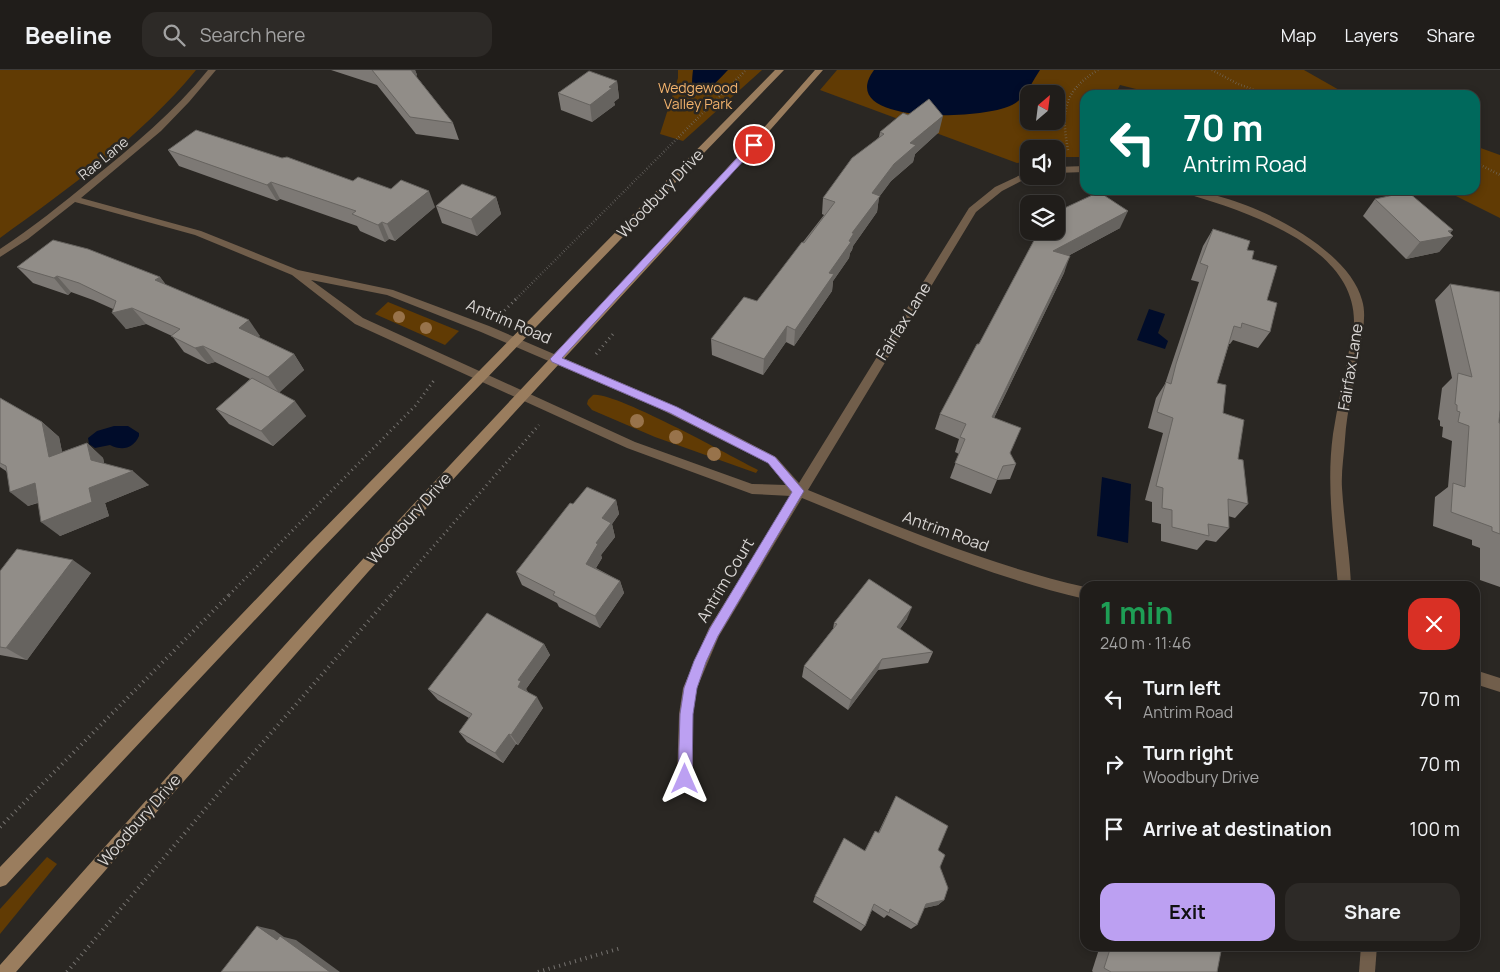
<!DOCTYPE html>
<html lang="en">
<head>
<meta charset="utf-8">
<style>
	body { margin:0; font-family:Manrope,sans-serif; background:#2d2a27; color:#f1f3f6; height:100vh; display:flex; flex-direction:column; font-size:19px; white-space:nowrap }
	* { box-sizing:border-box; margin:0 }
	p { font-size:16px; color:#a2a2a2 }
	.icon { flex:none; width:28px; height:28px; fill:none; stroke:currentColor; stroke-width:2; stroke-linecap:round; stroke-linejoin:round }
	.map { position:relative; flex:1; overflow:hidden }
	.sheet { position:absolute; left:1080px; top:511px; width:400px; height:370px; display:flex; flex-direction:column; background:#201d1a; border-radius:15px; box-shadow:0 2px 8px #0003,0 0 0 1px #3d3b39 }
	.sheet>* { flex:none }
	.top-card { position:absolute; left:1080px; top:20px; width:400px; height:105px; border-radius:15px; box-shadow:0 2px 8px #0003,0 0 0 1px #3d3b39; background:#00695c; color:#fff; overflow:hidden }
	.needle { width:32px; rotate:28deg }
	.fabs { position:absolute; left:1020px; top:15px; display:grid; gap:10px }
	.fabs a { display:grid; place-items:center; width:45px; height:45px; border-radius:10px; background:#201d1a; box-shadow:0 2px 8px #0003,0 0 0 1px #3d3b39; font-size:25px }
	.pin { position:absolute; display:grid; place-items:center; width:42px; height:42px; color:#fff; margin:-21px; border:2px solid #fff; border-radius:50%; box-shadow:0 1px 5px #0007 }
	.me { position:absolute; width:55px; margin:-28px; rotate:0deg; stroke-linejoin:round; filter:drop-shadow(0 0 4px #0008) }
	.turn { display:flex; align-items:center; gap:18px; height:105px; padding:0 20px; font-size:22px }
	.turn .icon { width:65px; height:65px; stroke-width:2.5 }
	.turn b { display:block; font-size:35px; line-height:42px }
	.round { display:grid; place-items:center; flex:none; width:52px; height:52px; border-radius:15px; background:#2d2a27 }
	.headline { display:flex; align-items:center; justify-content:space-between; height:85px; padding:0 20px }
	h1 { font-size:30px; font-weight:700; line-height:38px; color:#1e9e55 }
	.button { display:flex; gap:10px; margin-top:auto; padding:10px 20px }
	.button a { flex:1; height:58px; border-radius:15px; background:#bca0f2; color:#111; font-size:20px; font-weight:700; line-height:58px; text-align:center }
	.button a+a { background:#2d2a27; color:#f1f3f6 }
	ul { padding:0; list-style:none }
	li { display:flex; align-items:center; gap:15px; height:65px; padding:0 20px }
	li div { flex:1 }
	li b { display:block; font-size:19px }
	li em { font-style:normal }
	header { display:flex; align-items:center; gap:30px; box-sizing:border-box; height:70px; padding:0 25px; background:#201d1a; border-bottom:1px solid #3d3b39 }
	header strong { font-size:24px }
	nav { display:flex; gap:28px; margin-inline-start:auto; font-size:18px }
	.search { width:350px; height:45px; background:#2d2a27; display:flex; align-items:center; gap:12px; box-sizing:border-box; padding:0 18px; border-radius:15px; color:#a2a2a2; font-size:19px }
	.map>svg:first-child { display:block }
	.green { fill:#613b04; fill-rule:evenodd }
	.water { fill:#000c2a }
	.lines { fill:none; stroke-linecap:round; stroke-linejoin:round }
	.path-far2 { stroke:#767370; stroke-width:2.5; stroke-dasharray:0.5 2.5; stroke-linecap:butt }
	.path-far1 { stroke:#767370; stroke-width:3; stroke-dasharray:1 4; stroke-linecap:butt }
	.path { stroke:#767370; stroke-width:4; stroke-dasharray:1 4.5; stroke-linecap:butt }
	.minor { fill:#715e4b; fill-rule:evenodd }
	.secondary { fill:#9a7d5e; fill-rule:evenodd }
	.tree { fill:#98734b }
	.wall { fill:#7d7975 }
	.shaded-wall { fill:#66635f }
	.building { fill:#918d88; stroke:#66635f }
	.route { fill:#bca0f2; stroke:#7a689d }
	.labels { text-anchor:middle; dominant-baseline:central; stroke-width:5; stroke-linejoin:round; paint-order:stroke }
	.far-park-label { font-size:14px; fill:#f2b26c; stroke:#2a2723 }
	.far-street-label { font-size:14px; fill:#dad7d5; stroke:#2a2723 }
	.street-label { font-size:16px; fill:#dad7d5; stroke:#2a2723 }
</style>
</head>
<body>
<header>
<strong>Beeline</strong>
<div class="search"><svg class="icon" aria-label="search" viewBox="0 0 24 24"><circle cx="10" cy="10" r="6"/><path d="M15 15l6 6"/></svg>Search here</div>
<nav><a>Map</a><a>Layers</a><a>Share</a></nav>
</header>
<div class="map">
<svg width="1500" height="902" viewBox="0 0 1500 902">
	<rect width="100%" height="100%" fill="#2a2723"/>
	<!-- green -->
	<g class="green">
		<path d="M 0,0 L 196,0 C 141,67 69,118 0,168 Z"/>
		<path d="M 678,0 L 762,0 L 683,71 L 660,64 L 678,8 Z"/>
		<path d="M 837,0 L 1304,0 L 1348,25 L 1160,25 L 1120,15 L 1115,25 L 1085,25 L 1085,87 L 1056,87 L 1056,79 L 1029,79 L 1029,91 L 1017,93 L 820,20 ZM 1029,24 L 1056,24 L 1056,51 L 1029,51 Z"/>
		<path d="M 1475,76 L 1500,85 L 1500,148 L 1444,120 L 1475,120 Z"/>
		<path d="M 388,232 L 459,261 L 445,275 L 375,244 Z"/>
		<path d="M 593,325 C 614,321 732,387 758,400 L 756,403 L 655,367 L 592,340 L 587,334 L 588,330 Z"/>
		<path d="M 47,787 L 57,794 L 0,864 L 0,839 Z"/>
	</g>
	<!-- water -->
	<g class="water">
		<path d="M 693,0 L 728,0 C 713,16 687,45 693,0 Z"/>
		<path d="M 874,0 L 1040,0 C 1031,13 1026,28 1012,35 C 985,50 833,56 874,0 Z"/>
		<path d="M 1149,239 L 1165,244 L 1158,263 L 1168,271 L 1165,279 L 1137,270 Z"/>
		<path d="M 114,356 L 128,356 L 139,363 L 139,366 C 133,379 122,381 110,375 L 95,378 L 89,374 L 88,368 L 97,361 Z"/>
		<path d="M 1102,407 L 1131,414 L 1128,473 L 1097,466 Z"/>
	</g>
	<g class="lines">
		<!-- path-far2 -->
		<g class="path-far2">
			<path d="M 1212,0 L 1236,13 L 1267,25"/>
			<path d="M 1068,80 C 1061,42 1063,21 1098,0"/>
			<path d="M 1475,92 L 1500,105"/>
			<path d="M 515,230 L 746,0"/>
		</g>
		<!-- path-far1 -->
		<g class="path-far1">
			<path d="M 501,244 L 516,229"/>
			<path d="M 596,284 L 613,264"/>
			<path d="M 229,525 L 415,336 L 435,309"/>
			<path d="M 391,525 L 539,355"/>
		</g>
		<!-- path -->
		<g class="path">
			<path d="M 0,757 L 230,524"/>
			<path d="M 67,902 L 218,724 L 392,524"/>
			<path d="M 538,902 L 621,878"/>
		</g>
		<!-- minor -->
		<g class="minor">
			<path d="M 208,0 L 216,0 L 189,32 L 161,61 L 81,128 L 201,161 L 298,200 L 393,220 L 489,256 L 668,333 L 728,362 L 776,387 L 799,413 L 969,138 L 995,117 L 1029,101 L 1029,106 L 1031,106 L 1002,121 L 976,142 L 808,420 C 899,457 989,495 1085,517 L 1085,529 C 987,506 895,466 802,428 L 719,566 L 697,618 L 693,644 L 693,709 L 690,714 L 685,717 L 680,714 L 677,709 L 679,644 L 683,618 L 709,558 L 791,426 L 752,424 L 627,378 L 355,254 L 292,205 L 195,165 L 75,132 L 28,169 L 0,187 L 0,179 C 32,158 62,134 91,110 C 133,76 174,42 208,0 ZM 311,210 L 387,225 L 481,262 L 660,339 L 768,393 L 786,415 L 752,414 L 635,372 L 363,248 Z"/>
			<path d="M 1085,96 L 1085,102 L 1056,103 L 1056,97 Z"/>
			<path d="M 1179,120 C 1234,120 1347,173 1362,230 C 1367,246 1362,263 1360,279 C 1355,309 1347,339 1345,369 C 1344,385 1341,402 1342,418 C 1344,451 1350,484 1351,516 L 1338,516 C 1334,466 1326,415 1333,364 C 1337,338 1343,312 1348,286 C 1350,275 1353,263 1354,252 C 1355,174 1241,140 1181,122 Z"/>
			<path d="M 1475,600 L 1500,608 L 1500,622 L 1475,614 Z"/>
			<path d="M 1361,876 L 1377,876 L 1375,902 L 1359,902 Z"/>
		</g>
		<!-- secondary -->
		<g class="secondary">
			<path d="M 775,0 L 784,0 L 316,485 L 6,815 L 0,817 L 0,797 L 306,477 Z"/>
			<path d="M 815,0 L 823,0 L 673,170 L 368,502 L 16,902 L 0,902 L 0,895 C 136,742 271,588 410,438 C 545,292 684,150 815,0 Z"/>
		</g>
	</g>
	<!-- trees -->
	<g class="tree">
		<circle cx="399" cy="247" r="6"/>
		<circle cx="426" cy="258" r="6"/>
		<circle cx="637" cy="351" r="7"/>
		<circle cx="676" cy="367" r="7"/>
		<circle cx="714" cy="384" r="7"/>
	</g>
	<!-- wall -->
	<g class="wall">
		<path d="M 331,0 L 415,0 L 417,5 L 416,6 L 453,53 L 459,70 L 416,64 L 377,15 Z"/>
		<path d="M 617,11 L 619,28 L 614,32 L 615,35 L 592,52 L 561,40 L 558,23 Z"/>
		<path d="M 880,62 L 939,62 L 915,84 L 913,92 L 891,111 L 879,127 L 877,142 L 853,176 L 852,180 L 850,183 L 849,188 L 833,211 L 832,221 L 794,276 L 786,272 L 763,305 L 712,285 L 711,269 L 757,231 L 824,145 L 822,144 L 823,128 L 879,67 Z"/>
		<path d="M 168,80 L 353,111 L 435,137 L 395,171 L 389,169 L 385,172 L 360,161 L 357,156 L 280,129 L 277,131 L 179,96 Z"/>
		<path d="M 496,127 L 501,144 L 477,166 L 442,153 L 436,136 Z"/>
		<path d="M 1375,129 L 1450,163 L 1453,166 L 1439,182 L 1406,189 L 1363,146 Z"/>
		<path d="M 1120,158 L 1068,186 L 1064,203 L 994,348 L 1010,384 L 1016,394 L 1010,409 L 997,410 L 991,424 L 950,408 L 959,384 L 955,382 L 959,369 L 935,359 L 940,344 L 979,274 L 1039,161 Z"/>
		<path d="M 1213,159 L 1247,180 L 1252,189 L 1267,230 L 1270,262 L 1258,278 L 1233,270 L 1230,274 L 1229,274 L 1217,313 L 1223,343 L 1238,389 L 1248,434 L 1235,448 L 1228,446 L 1229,458 L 1216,472 L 1206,470 L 1197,480 L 1161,471 L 1161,454 L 1152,452 L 1152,432 L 1145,430 L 1163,363 L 1148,358 L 1156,328 L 1165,314 L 1199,212 L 1191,210 L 1203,176 Z"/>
		<path d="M 17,197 L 160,207 L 166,215 L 260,266 L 258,267 L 294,284 L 304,300 L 279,322 L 306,346 L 273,376 L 229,354 L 216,339 L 250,309 L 215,292 L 208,294 L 184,282 L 172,266 L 146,254 L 126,259 L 113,239 L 93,230 L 71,222 L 68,225 L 33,213 Z"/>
		<path d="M 1450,214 L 1500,353 L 1500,517 L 1480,510 L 1480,478 L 1472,475 L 1472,470 L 1433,456 L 1435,427 L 1448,417 L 1452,371 L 1442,367 L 1443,357 L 1440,356 L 1440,351 L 1438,349 L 1442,318 L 1452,308 L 1435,230 Z"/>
		<path d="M 0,328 L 42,352 L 59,367 L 62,382 L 87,373 L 103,388 L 104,393 L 149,415 L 105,433 L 109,446 L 60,466 L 38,433 L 28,436 L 6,401 L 0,397 Z"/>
		<path d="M 616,430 L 619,444 L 612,454 L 615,467 L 601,485 L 602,488 L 596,498 L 620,511 L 624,523 L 600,558 L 559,537 L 557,533 L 522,515 L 516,502 L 573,434 Z"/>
		<path d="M 0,501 L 91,503 L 27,590 L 0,585 Z"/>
		<path d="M 907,549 L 900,559 L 933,582 L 928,593 L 878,600 L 848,640 L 802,607 L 804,596 L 833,559 L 834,553 Z"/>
		<path d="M 544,574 L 550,585 L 526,619 L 528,622 L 543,638 L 518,675 L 516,674 L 503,693 L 467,672 L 459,662 L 469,648 L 438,630 L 428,619 Z"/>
		<path d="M 896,726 L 938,780 L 944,830 L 938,835 L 924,838 L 917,855 L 911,859 L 887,845 L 884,848 L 872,840 L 865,856 L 861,861 L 813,832 L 815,826 L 865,780 L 875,761 L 878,763 Z"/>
		<path d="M 1100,876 L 1222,876 L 1217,902 L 1093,902 L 1092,901 Z"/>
	</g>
	<!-- shaded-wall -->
	<g class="shaded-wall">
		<path d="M 403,0 L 415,0 L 417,5 L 407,13 Z"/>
		<path d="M 617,11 L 619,28 L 614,32 L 615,35 L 592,52 L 590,35 L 609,17 Z"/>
		<path d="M 943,46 L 939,62 L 915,84 L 913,92 L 891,111 L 879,127 L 877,142 L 853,176 L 852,180 L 850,183 L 849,188 L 833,211 L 832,221 L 794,276 L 795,260 L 849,171 L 852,163 L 872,123 L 894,94 L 910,73 Z"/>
		<path d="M 271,112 L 280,129 L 277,131 L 267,115 Z"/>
		<path d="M 429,121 L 435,137 L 395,171 L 387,154 Z"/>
		<path d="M 496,127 L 501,144 L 477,166 L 471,149 Z"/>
		<path d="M 1128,141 L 1120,158 L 1047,197 L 1053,181 Z"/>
		<path d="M 382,152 L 389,169 L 385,172 L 378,155 Z"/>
		<path d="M 1453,160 L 1447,167 L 1453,166 L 1439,182 L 1406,189 L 1420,172 L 1448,161 Z"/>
		<path d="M 1070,186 L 1064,203 L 987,362 L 992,347 Z"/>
		<path d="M 57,206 L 71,222 L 68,225 L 54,208 Z"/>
		<path d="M 160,207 L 172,223 L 155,210 Z"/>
		<path d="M 132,238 L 146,254 L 126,259 L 112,243 Z"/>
		<path d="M 249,250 L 260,266 L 250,274 L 239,258 Z"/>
		<path d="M 787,256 L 786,272 L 763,305 L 764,289 Z"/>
		<path d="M 203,276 L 215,292 L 208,294 L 195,278 Z"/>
		<path d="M 294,284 L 304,300 L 279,323 L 268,307 Z"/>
		<path d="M 295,331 L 306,346 L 273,376 L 261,361 Z"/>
		<path d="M 42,352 L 59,367 L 66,401 L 49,387 Z"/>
		<path d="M 87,373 L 103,388 L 107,405 L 91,390 Z"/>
		<path d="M 133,401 L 149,415 L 105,433 L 109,446 L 60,466 L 41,452 L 89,418 Z"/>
		<path d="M 35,413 L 53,427 L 28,436 L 10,422 Z"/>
		<path d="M 616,430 L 619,444 L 612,454 L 615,467 L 601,485 L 602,488 L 590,507 L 586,494 L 596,473 L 602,448 Z"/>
		<path d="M 73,490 L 91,503 L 27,590 L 6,578 Z"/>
		<path d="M 620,511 L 624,523 L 600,558 L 595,546 Z"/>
		<path d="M 912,537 L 907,549 L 893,569 L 897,557 Z"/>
		<path d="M 544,574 L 550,585 L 526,619 L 528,622 L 518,617 L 518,610 Z"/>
		<path d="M 882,589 L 878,600 L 848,640 L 851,630 Z"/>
		<path d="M 537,627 L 543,638 L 518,675 L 511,665 Z"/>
		<path d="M 509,664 L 516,674 L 503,693 L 495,683 Z"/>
		<path d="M 944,830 L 938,835 L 920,839 L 926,834 Z"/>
		<path d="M 257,856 L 274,860 L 284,867 L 296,870 L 340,902 L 330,902 L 277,870 Z"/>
	</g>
	<!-- building -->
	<g class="building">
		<path d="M 372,0 L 411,0 L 453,53 L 410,47 Z"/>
		<path d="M 589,1 L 617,11 L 609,17 L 612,18 L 590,35 L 558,23 Z"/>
		<path d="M 929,29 L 943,46 L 910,73 L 916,75 L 894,94 L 872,123 L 880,126 L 852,163 L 854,163 L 849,171 L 851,172 L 829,203 L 834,204 L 795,260 L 787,256 L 764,289 L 711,269 L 744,227 L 757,231 L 802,172 L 804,173 L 835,132 L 823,128 L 852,88 L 884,64 L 880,62 L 903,43 L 908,45 Z"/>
		<path d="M 196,60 L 282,88 L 287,87 L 353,111 L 358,107 L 391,119 L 401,110 L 429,121 L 387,154 L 382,152 L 378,155 L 352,144 L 356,141 L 271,112 L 267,115 L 168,80 Z"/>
		<path d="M 462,114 L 496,127 L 471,149 L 436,136 Z"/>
		<path d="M 1099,122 L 1128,141 L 1053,181 L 1070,186 L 992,347 L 1021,358 L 1010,383 L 1016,394 L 1003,396 L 997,410 L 955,393 L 965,369 L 960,367 L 966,354 L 940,344 L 977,274 L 979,274 L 1039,161 L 1056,161 L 1056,142 Z"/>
		<path d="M 1408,122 L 1453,160 L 1448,161 L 1453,166 L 1420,172 L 1375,129 Z"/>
		<path d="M 1213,159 L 1250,171 L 1247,180 L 1254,181 L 1252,189 L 1277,196 L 1267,230 L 1277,233 L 1270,262 L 1242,253 L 1241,258 L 1234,256 L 1217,313 L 1226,315 L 1223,343 L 1244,350 L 1238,389 L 1243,390 L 1248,434 L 1228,429 L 1229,458 L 1208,454 L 1209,466 L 1172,457 L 1172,440 L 1162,438 L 1163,418 L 1156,416 L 1173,348 L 1157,342 L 1166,312 L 1171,314 L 1176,294 L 1208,196 L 1200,193 Z"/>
		<path d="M 53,170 L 88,179 L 160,207 L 155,210 L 249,250 L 239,258 L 294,284 L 268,307 L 203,276 L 195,278 L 171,266 L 180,259 L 132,238 L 112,243 L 116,231 L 79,213 L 57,206 L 54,208 L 17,197 Z"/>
		<path d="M 1450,214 L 1500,222 L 1500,340 L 1499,353 L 1500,353 L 1500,464 L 1492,461 L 1492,457 L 1451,442 L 1453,413 L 1465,417 L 1469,356 L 1458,352 L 1460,342 L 1457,341 L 1457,335 L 1455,334 L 1458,303 L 1472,307 Z"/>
		<path d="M 252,308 L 295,331 L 261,361 L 216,339 Z"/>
		<path d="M 0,328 L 42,352 L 49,387 L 87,373 L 91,390 L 133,401 L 89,418 L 92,432 L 41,452 L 35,413 L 10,422 L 6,396 L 0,393 Z"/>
		<path d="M 587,417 L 616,430 L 602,448 L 611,453 L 596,473 L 598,474 L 586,494 L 620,511 L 595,546 L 553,525 L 555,522 L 516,502 L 570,433 L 573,434 Z"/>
		<path d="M 17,479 L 73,490 L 6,578 L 0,577 L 0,501 Z"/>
		<path d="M 869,509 L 912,537 L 897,557 L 933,582 L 882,589 L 851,630 L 804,596 L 837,554 L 834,553 Z"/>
		<path d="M 487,543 L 544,574 L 518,610 L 521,611 L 518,617 L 537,627 L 511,665 L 509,664 L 495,683 L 459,662 L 472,644 L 428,619 Z"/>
		<path d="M 896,726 L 948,756 L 938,780 L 945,785 L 940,797 L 948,818 L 944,830 L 926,834 L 917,855 L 890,839 L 889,843 L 874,834 L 865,856 L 815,826 L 844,768 L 865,781 L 875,761 L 879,763 Z"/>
		<path d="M 257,856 L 277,870 L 280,866 L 330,902 L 221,902 Z"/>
		<path d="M 1111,876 L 1132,876 L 1136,879 L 1137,876 L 1222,876 L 1217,902 L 1111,902 L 1104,898 Z"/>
	</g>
	<!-- route -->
	<path class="route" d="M 751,73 L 758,75 L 562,288 L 677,337 L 775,387 L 804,421 L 718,566 L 706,592 L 697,618 L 693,644 L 692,709 L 690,714 L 685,716 L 680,714 L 678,709 L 680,644 L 684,618 L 694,591 L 710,558 L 792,422 L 768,393 L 670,343 L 552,292 L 550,289 Z"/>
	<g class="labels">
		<!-- far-park labels -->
		<g class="far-park-label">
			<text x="698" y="17">Wedgewood<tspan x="698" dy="16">Valley Park</tspan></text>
		</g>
		<!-- far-street labels -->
		<g class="far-street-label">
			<text transform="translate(103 88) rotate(-39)">Rae Lane</text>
		</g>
		<!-- street labels -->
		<g class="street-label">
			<text transform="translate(660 123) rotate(-46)">Woodbury Drive</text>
			<text transform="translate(509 251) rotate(23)">Antrim Road</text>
			<text transform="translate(903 251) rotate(-58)">Fairfax Lane</text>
			<text transform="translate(1350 297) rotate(-81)">Fairfax Lane</text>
			<text transform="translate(409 448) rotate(-48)">Woodbury Drive</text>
			<text transform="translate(946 461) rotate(20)">Antrim Road</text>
			<text transform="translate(725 510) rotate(-59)">Antrim Court</text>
			<text transform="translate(139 750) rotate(-49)">Woodbury Drive</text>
		</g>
	</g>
</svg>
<div class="fabs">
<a><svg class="needle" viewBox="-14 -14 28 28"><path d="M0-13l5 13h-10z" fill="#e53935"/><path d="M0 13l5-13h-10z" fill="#a2a2a2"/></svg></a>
<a><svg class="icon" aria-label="sound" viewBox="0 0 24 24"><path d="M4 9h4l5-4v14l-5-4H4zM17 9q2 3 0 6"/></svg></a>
<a><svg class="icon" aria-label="layers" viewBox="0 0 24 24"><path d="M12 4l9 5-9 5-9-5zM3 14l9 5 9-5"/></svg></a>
</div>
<div class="pin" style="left:754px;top:75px;background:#d93025"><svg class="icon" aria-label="arrive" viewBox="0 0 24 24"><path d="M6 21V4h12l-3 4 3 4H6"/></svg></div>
<svg class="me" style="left:685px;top:709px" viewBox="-20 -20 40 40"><path d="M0-17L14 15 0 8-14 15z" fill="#bca0f2" stroke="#fff" stroke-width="4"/></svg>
<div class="top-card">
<div class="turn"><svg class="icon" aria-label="left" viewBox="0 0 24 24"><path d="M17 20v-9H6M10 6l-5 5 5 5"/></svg><div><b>70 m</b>Antrim Road</div></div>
</div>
<section class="sheet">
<div class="headline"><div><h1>1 min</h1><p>240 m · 11:46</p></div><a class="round" style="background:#d93025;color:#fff"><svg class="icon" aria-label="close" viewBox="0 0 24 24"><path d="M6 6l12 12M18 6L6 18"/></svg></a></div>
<ul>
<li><svg class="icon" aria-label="left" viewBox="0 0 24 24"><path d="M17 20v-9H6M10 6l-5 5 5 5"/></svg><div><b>Turn left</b><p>Antrim Road</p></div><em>70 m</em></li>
<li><svg class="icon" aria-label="right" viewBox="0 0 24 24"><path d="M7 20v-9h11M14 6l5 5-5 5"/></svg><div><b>Turn right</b><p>Woodbury Drive</p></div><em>70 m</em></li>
<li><svg class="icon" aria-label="arrive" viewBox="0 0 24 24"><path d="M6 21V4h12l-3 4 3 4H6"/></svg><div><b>Arrive at destination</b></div><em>100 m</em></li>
</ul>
<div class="button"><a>Exit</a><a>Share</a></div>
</section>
</div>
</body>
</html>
